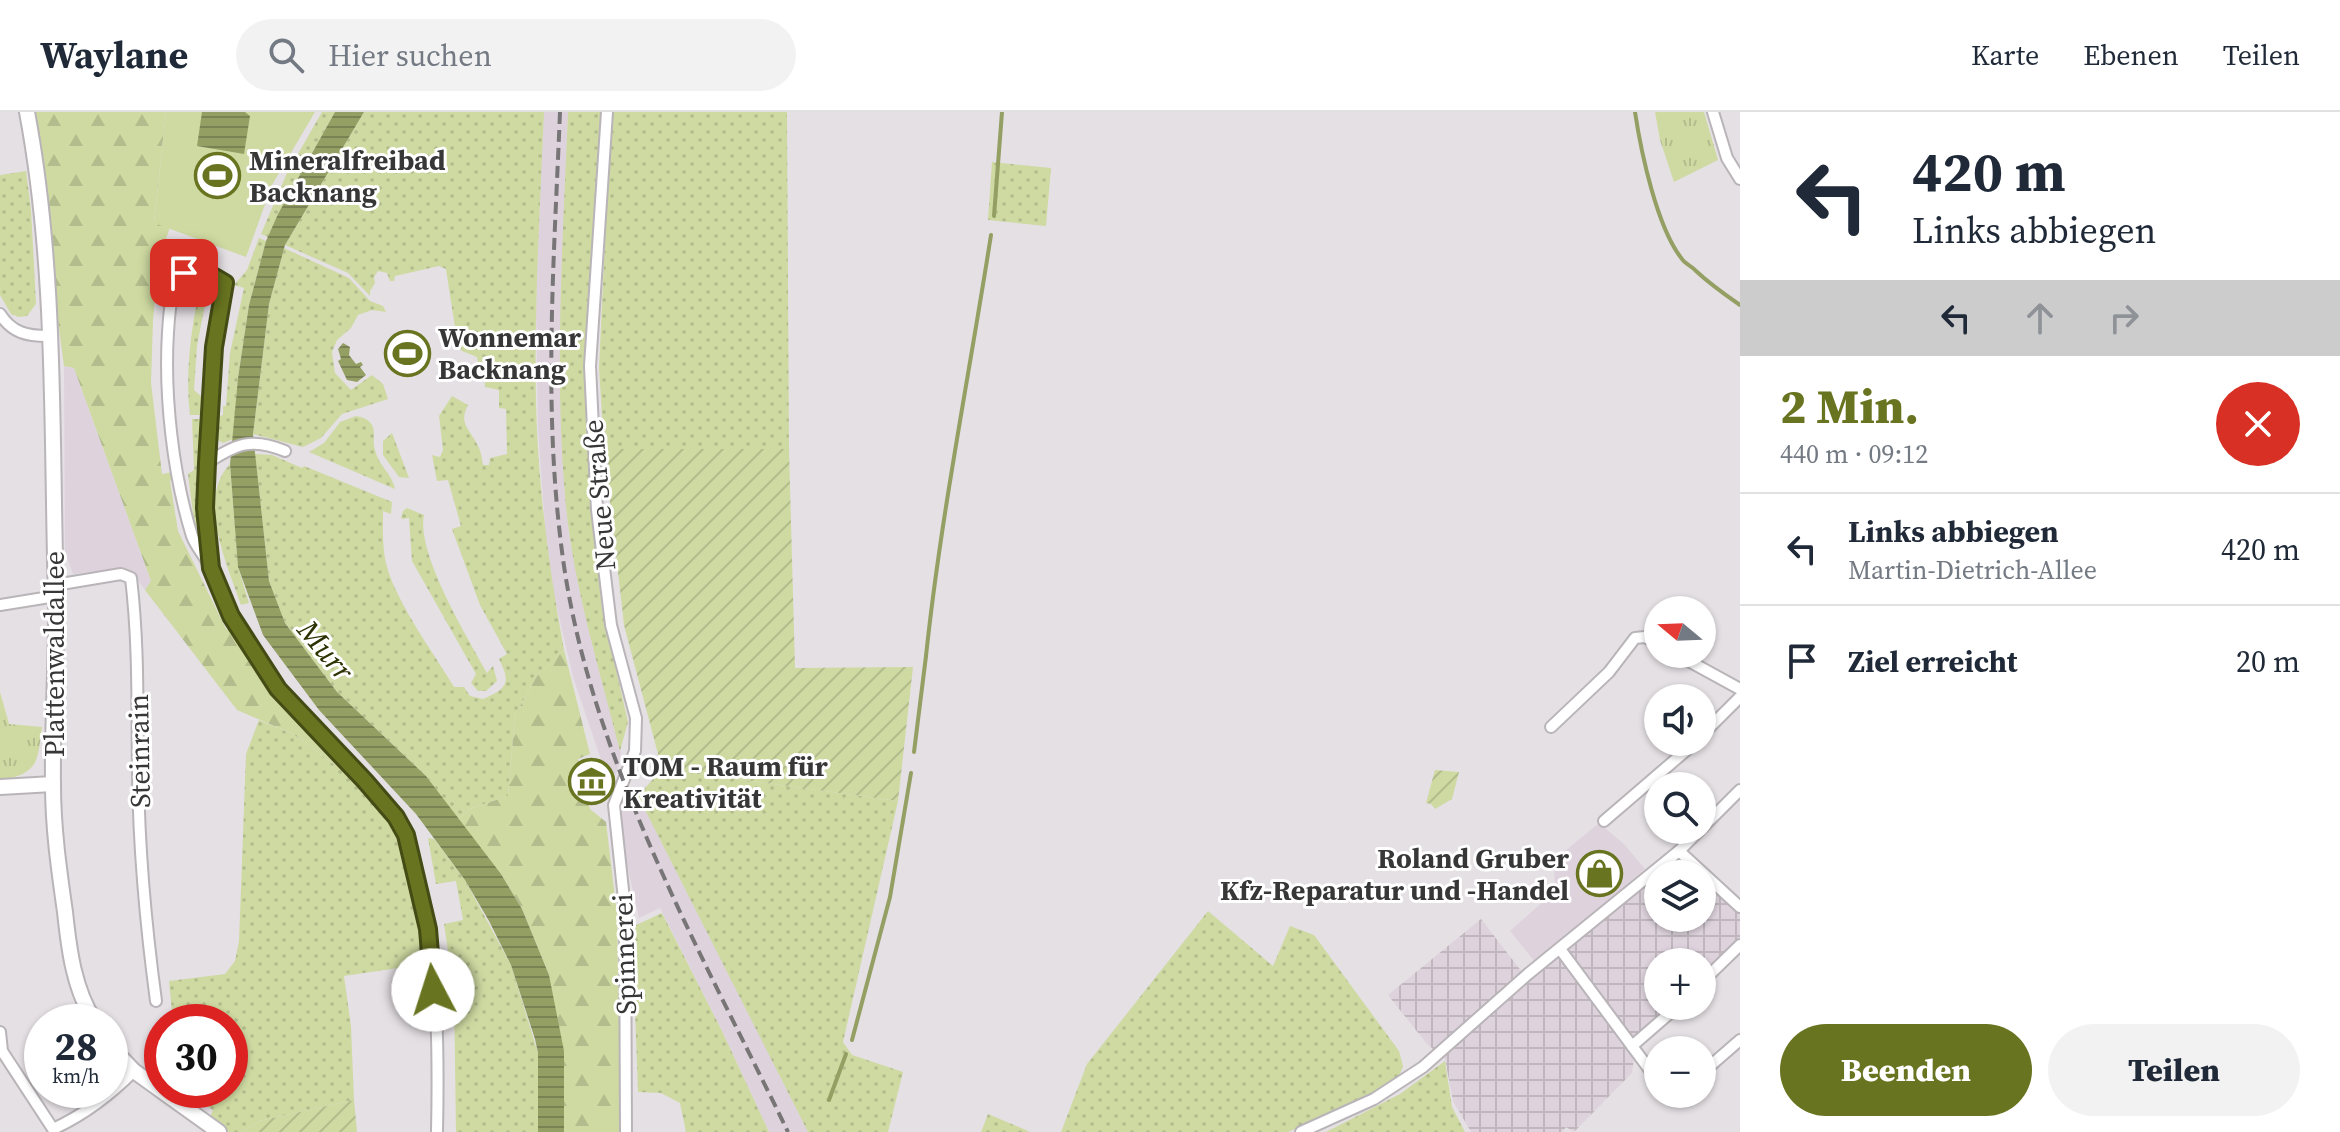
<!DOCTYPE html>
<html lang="de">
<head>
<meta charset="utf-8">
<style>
	body { margin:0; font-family:"Source Serif 4",serif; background:#f2f2f3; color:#1f2937; height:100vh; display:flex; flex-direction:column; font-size:30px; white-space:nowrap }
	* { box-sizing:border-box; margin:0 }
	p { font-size:26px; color:#747a83 }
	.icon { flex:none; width:44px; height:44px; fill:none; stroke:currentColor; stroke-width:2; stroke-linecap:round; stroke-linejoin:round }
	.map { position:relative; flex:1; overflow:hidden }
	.sheet { display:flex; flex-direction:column; background:#fff; width:600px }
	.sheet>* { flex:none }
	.guide { background:#fff; color:#1f2937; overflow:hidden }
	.needle { width:52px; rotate:289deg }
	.fabs { position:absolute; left:1644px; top:484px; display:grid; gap:16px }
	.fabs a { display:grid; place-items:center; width:72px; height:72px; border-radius:50%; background:#fff; box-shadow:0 2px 6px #0004; font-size:40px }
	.speed { position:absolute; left:24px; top:892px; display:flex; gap:16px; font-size:40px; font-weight:700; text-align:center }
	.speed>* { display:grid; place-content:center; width:104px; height:104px; border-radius:50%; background:#fff; box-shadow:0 2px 6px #0004; line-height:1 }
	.speed small { font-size:20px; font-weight:400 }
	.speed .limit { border:12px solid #d22; background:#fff; color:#111 }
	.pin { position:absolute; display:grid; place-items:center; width:68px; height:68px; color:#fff; margin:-34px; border-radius:16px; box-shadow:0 4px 12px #0006 }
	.me { position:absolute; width:88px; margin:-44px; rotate:355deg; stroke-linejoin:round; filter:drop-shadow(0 0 6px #0008) }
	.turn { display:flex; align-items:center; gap:28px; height:168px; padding:0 40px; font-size:36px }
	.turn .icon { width:104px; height:104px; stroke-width:2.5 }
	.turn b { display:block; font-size:56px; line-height:68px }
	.lanes { display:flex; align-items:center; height:76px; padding:0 40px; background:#0003; justify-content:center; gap:40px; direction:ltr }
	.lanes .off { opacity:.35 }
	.round { display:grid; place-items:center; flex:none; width:84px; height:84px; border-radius:42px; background:#f2f2f3 }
	.head { display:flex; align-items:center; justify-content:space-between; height:136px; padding:0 40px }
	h1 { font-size:48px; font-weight:800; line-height:60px; color:#68741f }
	.action { display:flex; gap:16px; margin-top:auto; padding:16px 40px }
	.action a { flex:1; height:92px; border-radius:48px; background:#68741f; color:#fff; font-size:32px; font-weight:800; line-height:92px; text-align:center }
	.action a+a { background:#f2f2f3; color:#1f2937 }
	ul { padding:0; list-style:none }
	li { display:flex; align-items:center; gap:24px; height:112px; padding:0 40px; border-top:2px solid #e0e1e3 }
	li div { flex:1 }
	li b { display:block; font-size:30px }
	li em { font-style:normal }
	header { display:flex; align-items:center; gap:48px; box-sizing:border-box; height:112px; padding:0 40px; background:#fff; border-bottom:2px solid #e0e1e3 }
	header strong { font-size:38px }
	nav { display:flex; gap:44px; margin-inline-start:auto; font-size:28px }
	.search { width:560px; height:72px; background:#f2f2f3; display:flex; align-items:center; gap:20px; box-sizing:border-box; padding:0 28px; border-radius:44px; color:#747a83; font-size:30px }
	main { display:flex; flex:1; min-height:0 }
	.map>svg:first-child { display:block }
	.built { fill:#ded3dd }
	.industrial { fill:url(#industrial-grid) }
	.grass { fill:url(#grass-dots) }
	.forest { fill:url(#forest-firs) }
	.park { fill:url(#park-tufts) }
	.garden { fill:url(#garden-furrows) }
	.pitch { fill:#cfdaa2 }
	.water { fill:url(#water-rules) }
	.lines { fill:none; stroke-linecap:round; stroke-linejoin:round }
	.stream { stroke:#949f63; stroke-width:4 }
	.street-casing { stroke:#b9b4b8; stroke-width:14 }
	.secondary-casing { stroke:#b9b4b8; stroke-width:18 }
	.street { stroke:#fff; stroke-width:10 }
	.secondary { stroke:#fff; stroke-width:14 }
	.rail { stroke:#787577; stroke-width:4; stroke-dasharray:12 6; stroke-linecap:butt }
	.route-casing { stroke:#444b14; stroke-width:20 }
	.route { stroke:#68741f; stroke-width:14 }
	.labels { text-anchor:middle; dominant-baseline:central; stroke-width:6; stroke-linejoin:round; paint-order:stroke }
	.poi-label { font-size:28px; font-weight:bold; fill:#383738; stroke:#fff; text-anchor:start }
	.street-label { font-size:28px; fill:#383738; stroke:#fff }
	.water-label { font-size:30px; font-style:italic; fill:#2c3202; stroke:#fff }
</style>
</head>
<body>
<header>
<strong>Waylane</strong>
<div class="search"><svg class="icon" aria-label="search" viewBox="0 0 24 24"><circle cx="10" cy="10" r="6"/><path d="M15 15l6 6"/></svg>Hier suchen</div>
<nav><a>Karte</a><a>Ebenen</a><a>Teilen</a></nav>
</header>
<main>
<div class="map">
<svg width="1740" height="1020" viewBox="0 0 1740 1020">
	<defs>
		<pattern id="industrial-grid" width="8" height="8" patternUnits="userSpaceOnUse" patternTransform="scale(2)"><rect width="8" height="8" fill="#ded3dd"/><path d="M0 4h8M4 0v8" fill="none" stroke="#bfb6be"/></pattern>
		<pattern id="grass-dots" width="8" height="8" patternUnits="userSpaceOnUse" patternTransform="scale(2)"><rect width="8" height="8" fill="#cfdaa2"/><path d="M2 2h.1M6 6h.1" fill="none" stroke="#b2bc8c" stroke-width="1.8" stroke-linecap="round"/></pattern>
		<pattern id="forest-firs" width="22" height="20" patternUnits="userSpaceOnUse" patternTransform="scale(2)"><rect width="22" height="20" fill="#cfdaa2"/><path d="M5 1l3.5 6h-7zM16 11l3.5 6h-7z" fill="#b2bc8c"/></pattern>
		<pattern id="park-tufts" width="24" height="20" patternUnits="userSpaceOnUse" patternTransform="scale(2)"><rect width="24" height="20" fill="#cfdaa2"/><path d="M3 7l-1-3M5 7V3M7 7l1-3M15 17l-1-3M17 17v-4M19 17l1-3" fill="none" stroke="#b2bc8c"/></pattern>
		<pattern id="garden-furrows" width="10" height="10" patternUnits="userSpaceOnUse" patternTransform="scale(2)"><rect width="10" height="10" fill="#cfdaa2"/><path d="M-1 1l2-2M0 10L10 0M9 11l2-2" fill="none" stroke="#b2bc8c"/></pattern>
		<pattern id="water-rules" width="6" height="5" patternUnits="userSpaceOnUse" patternTransform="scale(2)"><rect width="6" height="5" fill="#949f63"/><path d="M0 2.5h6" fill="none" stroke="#7a8253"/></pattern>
	</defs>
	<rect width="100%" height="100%" fill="#e5e0e4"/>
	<!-- built -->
	<g class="built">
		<path d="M 543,0 L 568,0 L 560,249 L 565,384 L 570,430 L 590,519 L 621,641 L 618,657 L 610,674 L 573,565 L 548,457 L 538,317 L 536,194 Z"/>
		<path d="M 64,254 L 74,256 L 151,469 L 145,478 L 134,463 L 121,456 L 73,462 L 65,440 Z"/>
		<path d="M 638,684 L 709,819 L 808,1020 L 769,1020 L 722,919 L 660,796 L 639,806 L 619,716 L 623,690 Z"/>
		<path d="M 1599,711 L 1624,732 L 1645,757 L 1535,850 L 1510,819 L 1555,779 L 1554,748 Z"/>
	</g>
	<!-- industrial -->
	<path class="industrial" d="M 1671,739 L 1697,762 L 1658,762 L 1658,806 L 1702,806 L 1702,767 L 1740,803 L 1740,825 L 1702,864 L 1702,850 L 1658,850 L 1658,894 L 1673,894 L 1637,925 L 1632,961 L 1574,1020 L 1566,1015 L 1562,1020 L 1471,1020 L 1453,989 L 1445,947 L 1427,932 L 1388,883 L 1481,807 L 1522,860 Z"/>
	<!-- grass -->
	<g class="grass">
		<path d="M 322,0 L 335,0 L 278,102 L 268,125 L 261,122 L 287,61 Z"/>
		<path d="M 364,0 L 544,0 C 540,97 534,194 536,291 C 538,374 549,457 564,538 L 537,564 L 515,603 L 508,684 L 472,696 L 458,707 L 426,664 L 337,580 L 285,511 L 269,469 L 255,342 L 272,343 L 302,356 L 304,354 L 392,390 L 391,402 L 383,399 C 383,418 382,437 387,455 C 398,493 433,540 454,575 L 464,575 L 470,584 L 483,587 C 508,577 511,570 499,547 L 507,542 L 480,493 L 452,417 L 461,414 L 448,368 L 437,369 L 432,343 L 440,345 L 443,338 L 439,304 L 452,284 L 468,293 C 458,312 470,317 478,334 C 481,339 482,347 483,353 L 489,353 L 490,346 L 507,342 L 506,297 L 499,296 L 499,278 L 485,275 L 483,250 L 478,250 L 477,245 L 462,239 L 458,235 L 446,157 L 439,154 L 395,164 L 394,169 L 390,169 L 387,161 L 378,159 L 374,165 L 375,171 L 370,179 L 370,184 L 348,161 L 285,133 Z"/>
		<path d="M 568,0 L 601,0 L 584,254 L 591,400 L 602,496 L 628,610 L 620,639 C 599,555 572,470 565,384 C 554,256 563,127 568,0 Z"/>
		<path d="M 611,0 L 787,0 L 789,337 L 604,337 L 599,256 Z"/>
		<path d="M 992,50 L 1051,56 L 1046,114 L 988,108 Z"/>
		<path d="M 26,59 L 31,98 L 36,192 L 27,204 L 19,205 L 11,202 L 0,183 L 0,63 Z"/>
		<path d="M 259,126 L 266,129 L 249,193 L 238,266 L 233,327 L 223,331 L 218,328 L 219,304 L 223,303 L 223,294 L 226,294 L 230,241 L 244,176 L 234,173 L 247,158 Z"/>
		<path d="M 284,136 L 349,166 L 370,189 L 383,194 L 386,200 L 372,198 L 358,203 L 351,216 L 337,228 L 332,240 L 335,261 L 351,278 L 372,263 L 383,272 L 388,287 L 342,302 L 321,326 L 303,335 L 253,322 L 269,192 Z"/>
		<path d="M 205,170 L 215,183 L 209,180 L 206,187 L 197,234 L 194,278 L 202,285 L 201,303 L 190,303 C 185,261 191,219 199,178 L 201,178 Z"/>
		<path d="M 356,304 C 362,305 369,307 372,313 C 376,320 372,330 375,338 C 379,355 391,359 395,377 L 309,340 L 324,331 L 340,310 Z"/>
		<path d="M 192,307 L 202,307 L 199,391 L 203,424 L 200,427 L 196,425 L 188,362 L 194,358 Z"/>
		<path d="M 392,321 L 409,366 L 399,365 L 383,343 L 383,329 Z"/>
		<path d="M 230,352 L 238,455 L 249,491 L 241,493 C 228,454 196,387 230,352 Z"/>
		<path d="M 407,396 L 424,403 C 416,442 468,526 487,561 L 493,554 L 497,569 L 486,579 L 478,579 L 471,571 L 476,562 L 412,449 L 409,406 L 401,407 L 403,399 Z"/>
		<path d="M 259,608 L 293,622 L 332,651 L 344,656 C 359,674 381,692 393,712 C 415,750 420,810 425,852 L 344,864 L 351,914 L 354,988 L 259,1009 L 243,1020 L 229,1020 L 210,1005 L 213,998 L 182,978 L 230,978 L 230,910 L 173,910 L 169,869 L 225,862 L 235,849 L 239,829 L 246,642 Z"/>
		<path d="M 662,657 L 898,689 L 843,930 L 852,943 L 903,960 L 888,1020 L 808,1020 L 638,684 Z"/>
		<path d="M 428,726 L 434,727 L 465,768 L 511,853 L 538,941 L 538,1020 L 456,1020 L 454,879 L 444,812 L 463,808 L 456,769 L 436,772 Z"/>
		<path d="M 1208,799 L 1273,854 L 1290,814 L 1314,823 L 1399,939 L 1403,954 L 1399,965 L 1363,986 L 1288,1020 L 1061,1020 L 1087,952 Z"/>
		<path d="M 662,801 L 722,919 L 769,1020 L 686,1020 L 680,991 L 661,981 L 638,980 L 632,815 Z"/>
		<path d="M 1445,949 L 1452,995 L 1465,1020 L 1326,1020 L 1400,982 Z"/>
		<path d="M 988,1002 L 1026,1018 L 1029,1020 L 981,1020 Z"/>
	</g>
	<!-- forest -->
	<g class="forest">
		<path d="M 30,0 L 166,0 L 154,110 L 170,115 L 158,151 L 153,208 L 151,271 L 162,362 L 173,360 L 175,366 L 170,369 L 178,419 L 226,517 L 233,519 L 260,560 L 304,613 L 329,633 L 344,656 L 332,651 L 293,622 L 237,598 L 145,478 L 151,469 L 74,256 L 64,254 Z"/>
		<path d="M 564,538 L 590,642 L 578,647 L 590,697 L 606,710 L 617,802 L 621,1020 L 562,1020 L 549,863 L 522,797 L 501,762 L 458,707 L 472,696 L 508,684 L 515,603 L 537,564 Z"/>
	</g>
	<!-- park -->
	<g class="park">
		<path d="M 1655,0 L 1704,0 L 1718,48 L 1674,70 L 1660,28 Z"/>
		<path d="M 0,580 L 9,612 L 42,615 C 37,652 39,660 0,669 Z"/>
	</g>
	<!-- garden -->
	<g class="garden">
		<path d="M 604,337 L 789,337 L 795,556 L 913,555 L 898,689 L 662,657 L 624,513 Z"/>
		<path d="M 1435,658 L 1459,660 L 1452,687 L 1435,697 L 1431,692 L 1426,691 Z"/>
		<path d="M 354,988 L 357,1020 L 243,1020 L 259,1009 Z"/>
	</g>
	<!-- pitch -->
	<path class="pitch" d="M 166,0 L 315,0 L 272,73 L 246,145 L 154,111 Z"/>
	<!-- water -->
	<g class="water">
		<path d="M 202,0 L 245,0 L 250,4 L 244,42 L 197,34 Z"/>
		<path d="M 335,0 L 364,0 L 285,133 L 269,192 L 253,322 L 269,469 L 285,511 L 337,580 L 426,664 L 501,762 L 522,797 L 549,863 L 564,939 L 564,1020 L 538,1020 L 538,941 L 535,927 L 511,853 L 489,809 L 465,768 L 416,702 L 319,598 L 263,523 L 238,455 L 230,352 L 238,266 L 249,193 L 266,129 L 278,102 Z"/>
		<path d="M 343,231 L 350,235 L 349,243 L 356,252 L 361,250 L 363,253 L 360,255 L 366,263 L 357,270 L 347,268 L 338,249 L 341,247 L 338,237 Z"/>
	</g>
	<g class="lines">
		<!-- stream -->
		<g class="stream">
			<path d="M 1635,0 C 1641,40 1657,116 1682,147 C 1685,152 1692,154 1696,159 C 1710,172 1724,182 1740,193"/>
			<path d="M 994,104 L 1002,0"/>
			<path d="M 926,544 C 941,403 969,264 991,123"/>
			<path d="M 914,640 L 926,544"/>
			<path d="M 852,928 L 890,785 L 911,661"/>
			<path d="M 829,988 L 846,942"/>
		</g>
		<defs>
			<g id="street">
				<path d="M 607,0 L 590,254 L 597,398 L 611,513 L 636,606 L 635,639 L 614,693 L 625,797 L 626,1020"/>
				<path d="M 1713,0 L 1727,46 L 1740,67"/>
				<path d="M 0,202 C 12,221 27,224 48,224"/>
				<path d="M 207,351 C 236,332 251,325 285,339"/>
				<path d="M 211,456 C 201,362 207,264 225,171 C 219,166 212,161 204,159 C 169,149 170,198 168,220 C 164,284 173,363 192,424 C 196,435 205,444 210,455 C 219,471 224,489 232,505 C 250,539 271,570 298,598 C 326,629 395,690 407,727 C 438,817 439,925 437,1020"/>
				<path d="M 55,473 L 121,462 L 131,466 C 139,534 137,595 138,663 C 139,738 146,815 156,889"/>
				<path d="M 0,493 L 56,484"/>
				<path d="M 1676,542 L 1740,577"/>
				<path d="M 1551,615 L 1609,560 L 1635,526 L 1645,525 L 1658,532"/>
				<path d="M 1702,623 L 1740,585"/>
				<path d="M 1604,709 L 1696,630"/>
				<path d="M 1702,716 L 1740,678"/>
				<path d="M 1679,739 L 1740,795"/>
				<path d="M 1560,837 L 1658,969"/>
				<path d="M 1702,870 L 1740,833"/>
				<path d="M 0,920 L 2,939 L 53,1017 C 84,1003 110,983 134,959"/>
				<path d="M 1632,934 L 1678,894"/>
				<path d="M 1702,961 L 1740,928"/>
				<path d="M 1301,1020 L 1374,987 L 1423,955 L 1528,862 L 1679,739 L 1700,718"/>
			</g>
			<g id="secondary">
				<path d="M 27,0 C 57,159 51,324 56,485 C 57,547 52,610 53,673 C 53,716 59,758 65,800 C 69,838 74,878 95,910"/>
				<path d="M 0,675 L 53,672"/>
				<path d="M 110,934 L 134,959 L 219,1020"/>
			</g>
		</defs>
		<!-- street casing -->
		<use href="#street" class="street-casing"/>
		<!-- secondary casing -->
		<use href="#secondary" class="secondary-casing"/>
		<!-- street -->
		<use href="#street" class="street"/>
		<!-- secondary -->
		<use href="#secondary" class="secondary"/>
		<!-- rail -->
		<path class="rail" d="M 560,0 C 554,151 542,303 564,454 C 593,651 702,842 788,1020"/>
	</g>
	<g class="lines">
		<defs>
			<path id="route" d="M 184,161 L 203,158 L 225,171 L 214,235 L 207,351 L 205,396 L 211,456 L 231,504 L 278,577 L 365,669 L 396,705 L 406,723 L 428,817 L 433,878"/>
		</defs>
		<!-- route casing -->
		<use href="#route" class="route-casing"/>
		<!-- route -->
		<use href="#route" class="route"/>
	</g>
	<!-- icons -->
	<defs>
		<symbol id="stadium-ring" viewBox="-11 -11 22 22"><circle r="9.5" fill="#fff" stroke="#68741f" stroke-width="1.5"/><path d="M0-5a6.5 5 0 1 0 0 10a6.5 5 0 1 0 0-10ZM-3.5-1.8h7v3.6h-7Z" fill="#68741f"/></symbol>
		<symbol id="museum-ring" viewBox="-11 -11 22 22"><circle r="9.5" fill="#fff" stroke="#68741f" stroke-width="1.5"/><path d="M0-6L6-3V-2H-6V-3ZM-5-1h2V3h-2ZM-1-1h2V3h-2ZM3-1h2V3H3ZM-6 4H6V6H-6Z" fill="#68741f"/></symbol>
		<symbol id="shop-ring" viewBox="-11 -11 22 22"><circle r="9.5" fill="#fff" stroke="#68741f" stroke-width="1.5"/><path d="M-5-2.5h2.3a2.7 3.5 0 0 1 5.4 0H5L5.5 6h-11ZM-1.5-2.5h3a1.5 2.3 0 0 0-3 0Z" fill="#68741f"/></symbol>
	</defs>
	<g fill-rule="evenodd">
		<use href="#stadium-ring" x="192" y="38" width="51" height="51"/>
		<use href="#stadium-ring" x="382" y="216" width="51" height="51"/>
		<use href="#museum-ring" x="566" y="644" width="51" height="51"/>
		<use href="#shop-ring" x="1574" y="736" width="51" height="51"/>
	</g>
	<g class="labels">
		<!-- poi labels -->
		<g class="poi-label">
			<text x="249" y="48">Mineralfreibad<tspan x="249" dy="32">Backnang</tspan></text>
			<text x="438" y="225">Wonnemar<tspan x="438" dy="32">Backnang</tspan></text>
			<text x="623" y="654">TOM - Raum für<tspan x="623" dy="32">Kreativität</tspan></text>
			<text x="1569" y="746" text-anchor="end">Roland Gruber<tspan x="1569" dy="32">Kfz-Reparatur und -Handel</tspan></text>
		</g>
		<!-- street labels -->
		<g class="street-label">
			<text transform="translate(599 383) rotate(-95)">Neue Straße</text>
			<text transform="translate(54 542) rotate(-90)">Plattenwaldallee</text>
			<text transform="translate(139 639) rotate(-91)">Steinrain</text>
			<text transform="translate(624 842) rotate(-92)">Spinnerei</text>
		</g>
		<!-- water labels -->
		<g class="water-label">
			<text transform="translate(326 538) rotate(50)">Murr</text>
		</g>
	</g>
</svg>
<div class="fabs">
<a><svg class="needle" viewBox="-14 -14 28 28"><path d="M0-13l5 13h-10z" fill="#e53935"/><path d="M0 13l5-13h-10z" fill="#747a83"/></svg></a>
<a><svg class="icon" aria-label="sound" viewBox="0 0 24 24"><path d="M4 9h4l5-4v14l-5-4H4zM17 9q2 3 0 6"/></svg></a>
<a><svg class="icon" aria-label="search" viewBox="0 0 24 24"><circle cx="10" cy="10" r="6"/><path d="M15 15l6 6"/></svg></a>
<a><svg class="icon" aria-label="layers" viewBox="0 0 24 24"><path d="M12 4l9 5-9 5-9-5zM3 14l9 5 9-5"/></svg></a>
<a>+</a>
<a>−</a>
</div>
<div class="speed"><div>28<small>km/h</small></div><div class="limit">30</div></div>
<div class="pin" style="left:184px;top:161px;background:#d93025"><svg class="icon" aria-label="arrive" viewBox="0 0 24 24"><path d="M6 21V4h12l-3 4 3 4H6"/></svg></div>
<svg class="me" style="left:433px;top:878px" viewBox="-20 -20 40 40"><circle r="19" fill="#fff"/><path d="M0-13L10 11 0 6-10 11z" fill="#68741f"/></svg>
</div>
<section class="sheet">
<div class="guide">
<div class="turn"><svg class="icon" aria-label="left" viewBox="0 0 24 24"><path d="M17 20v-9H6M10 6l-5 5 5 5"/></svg><div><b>420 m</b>Links abbiegen</div></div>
<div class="lanes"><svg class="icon" aria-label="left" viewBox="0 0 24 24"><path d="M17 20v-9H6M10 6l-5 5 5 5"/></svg><svg class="icon off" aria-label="ahead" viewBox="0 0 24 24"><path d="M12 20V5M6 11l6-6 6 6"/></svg><svg class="icon off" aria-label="right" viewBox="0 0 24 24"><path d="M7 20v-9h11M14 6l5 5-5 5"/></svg></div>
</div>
<div class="head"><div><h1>2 Min.</h1><p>440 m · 09:12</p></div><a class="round" style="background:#d93025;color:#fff"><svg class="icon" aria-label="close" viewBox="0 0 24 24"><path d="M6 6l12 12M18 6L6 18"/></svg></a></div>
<ul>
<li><svg class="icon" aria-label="left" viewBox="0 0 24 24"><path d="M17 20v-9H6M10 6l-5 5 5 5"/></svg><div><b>Links abbiegen</b><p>Martin-Dietrich-Allee</p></div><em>420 m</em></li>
<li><svg class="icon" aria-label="arrive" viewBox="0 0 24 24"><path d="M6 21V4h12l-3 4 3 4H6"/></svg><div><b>Ziel erreicht</b></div><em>20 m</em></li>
</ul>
<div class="action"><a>Beenden</a><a>Teilen</a></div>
</section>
</main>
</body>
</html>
